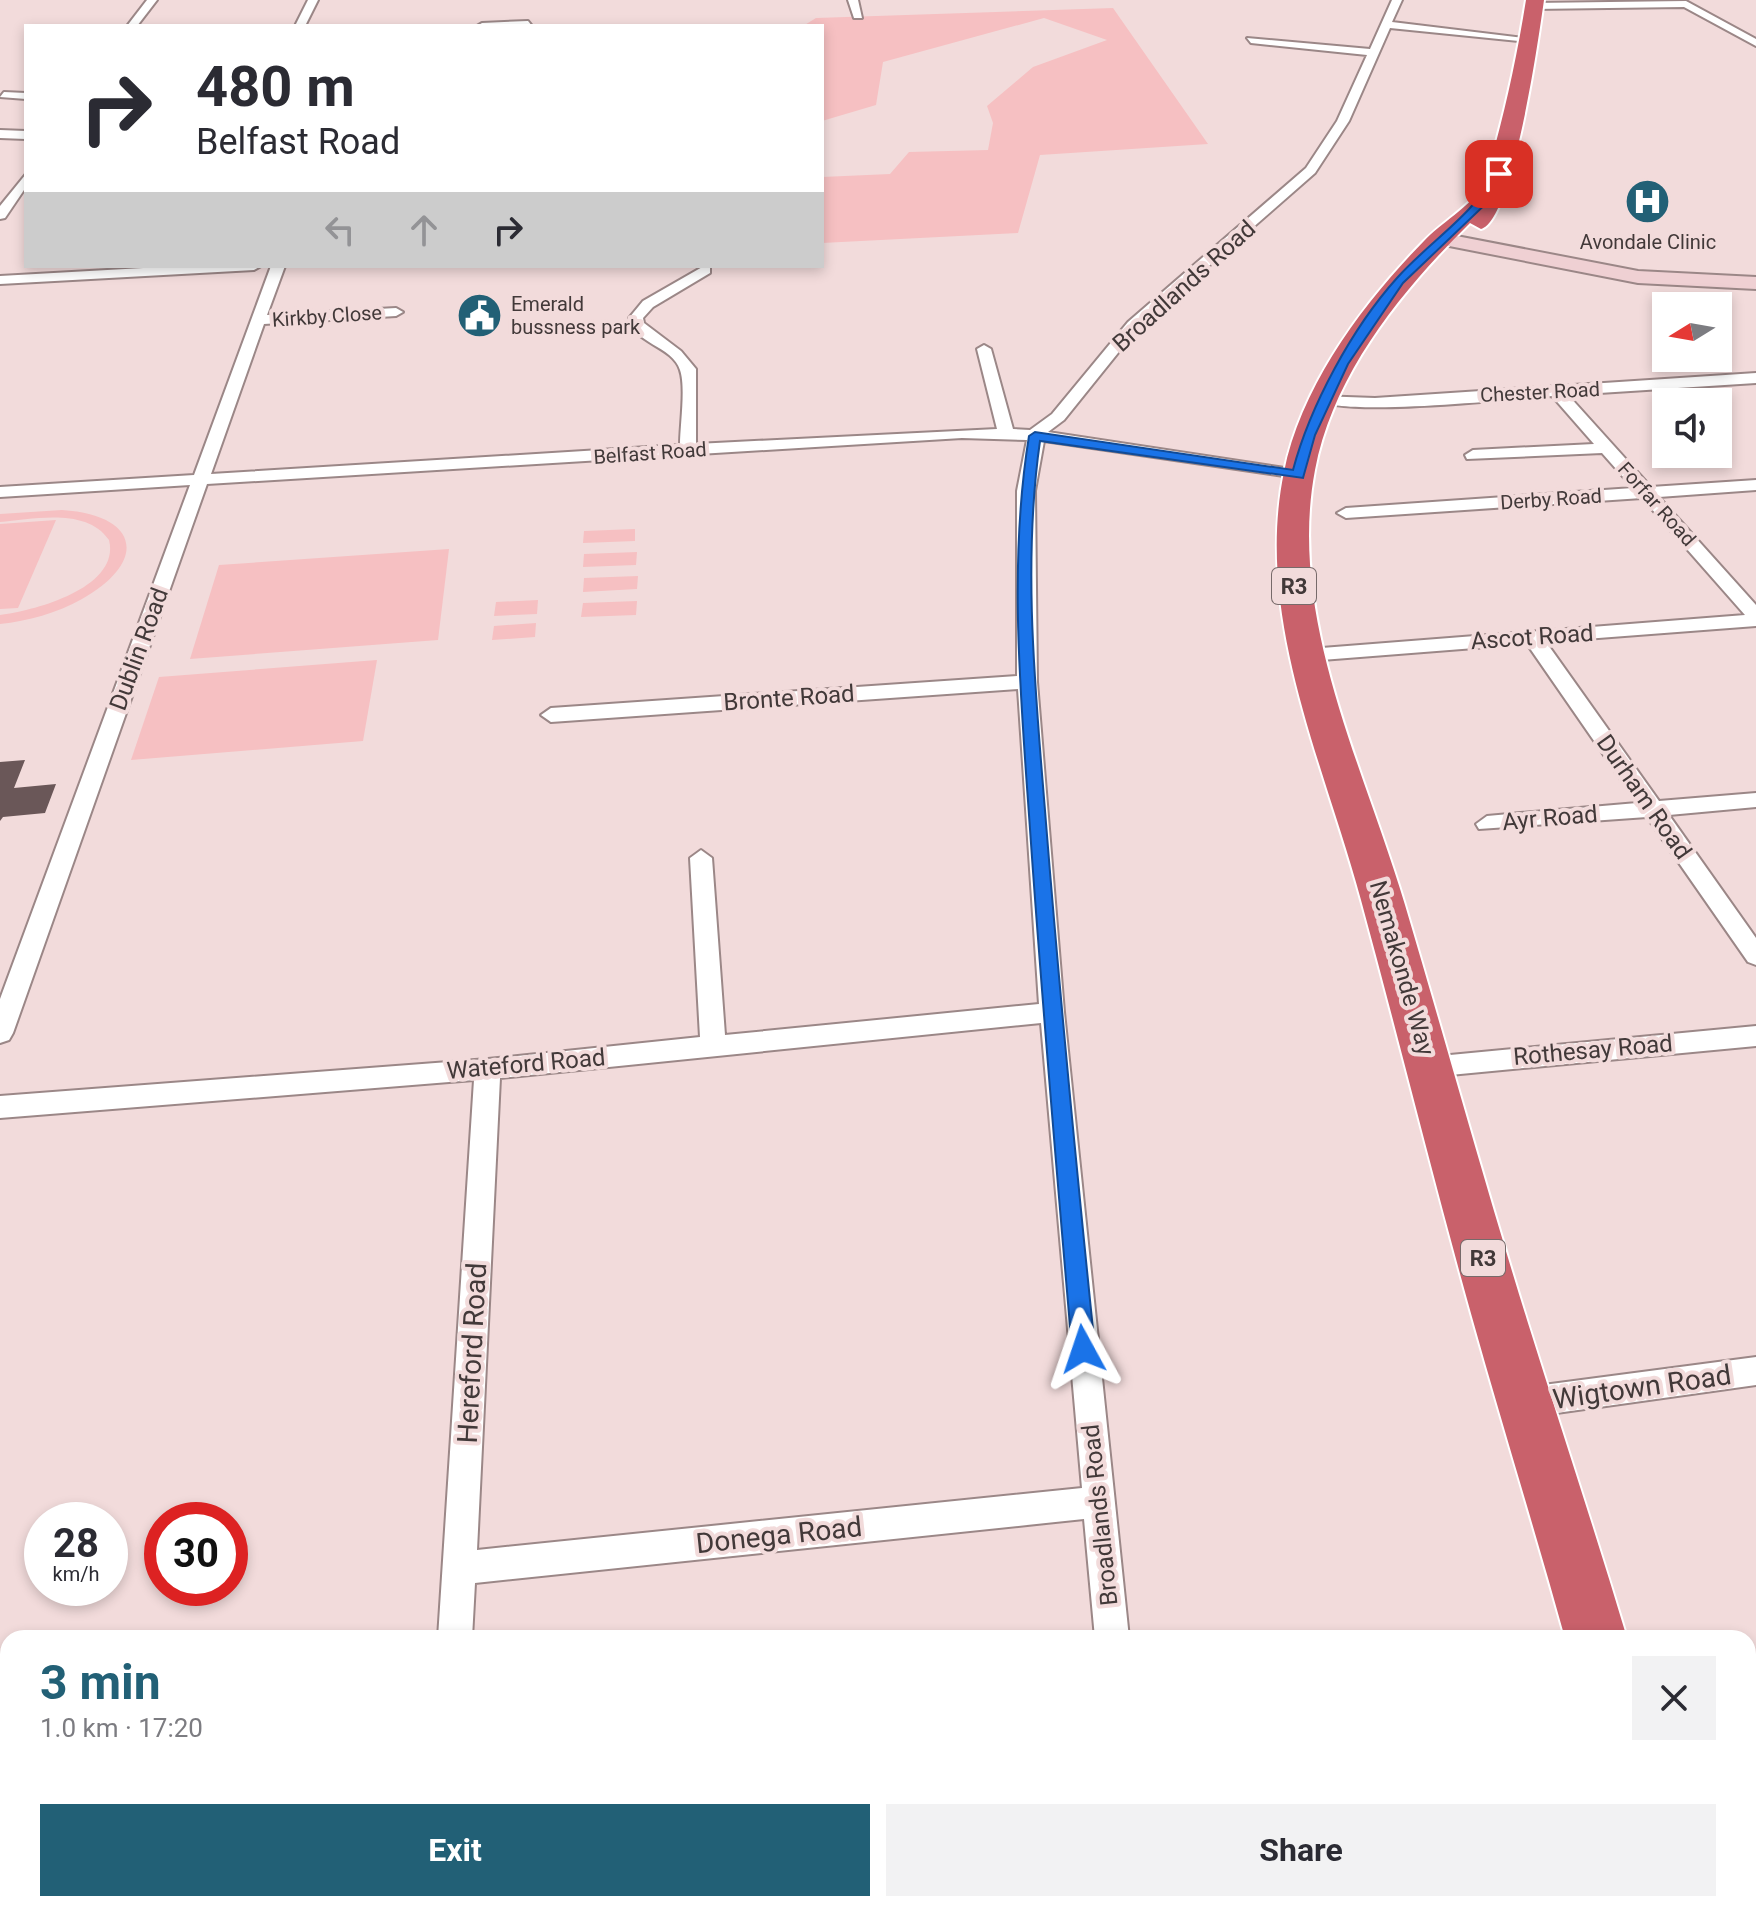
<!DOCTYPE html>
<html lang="en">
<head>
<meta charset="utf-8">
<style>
	body { margin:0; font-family:Roboto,sans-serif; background:#f2f2f3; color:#2b2b33; height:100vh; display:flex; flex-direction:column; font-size:30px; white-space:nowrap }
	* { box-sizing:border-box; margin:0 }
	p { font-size:26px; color:#7c7c81 }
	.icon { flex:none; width:44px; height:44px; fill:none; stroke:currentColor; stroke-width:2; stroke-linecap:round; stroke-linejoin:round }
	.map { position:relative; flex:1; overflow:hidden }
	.drawer { position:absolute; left:0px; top:1630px; width:1756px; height:282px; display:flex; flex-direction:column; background:#fff; border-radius:24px 24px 0 0; box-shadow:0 4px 12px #0003 }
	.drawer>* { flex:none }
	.top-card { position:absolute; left:24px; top:24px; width:800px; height:244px; border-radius:0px; box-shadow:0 4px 12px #0003; background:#fff; color:#2b2b33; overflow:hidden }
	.needle { width:52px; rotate:259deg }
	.fabs { position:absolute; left:1652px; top:292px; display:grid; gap:16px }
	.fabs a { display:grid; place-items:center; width:80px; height:80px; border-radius:0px; background:#fff; box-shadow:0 4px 12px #0003; font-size:40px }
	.speed { position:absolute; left:24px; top:1502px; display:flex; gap:16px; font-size:40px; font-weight:700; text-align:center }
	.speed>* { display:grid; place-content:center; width:104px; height:104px; border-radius:50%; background:#fff; box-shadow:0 4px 12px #0003; line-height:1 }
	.speed small { font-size:20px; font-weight:400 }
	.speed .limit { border:12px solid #d22; background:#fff; color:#111 }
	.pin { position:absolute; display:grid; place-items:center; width:68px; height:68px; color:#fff; margin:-34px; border-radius:16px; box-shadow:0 4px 12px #0006 }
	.me { position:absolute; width:88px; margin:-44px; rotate:355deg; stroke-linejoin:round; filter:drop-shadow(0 0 6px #0008) }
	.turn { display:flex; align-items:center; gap:28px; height:168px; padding:0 40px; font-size:36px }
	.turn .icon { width:104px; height:104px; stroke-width:2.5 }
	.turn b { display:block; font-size:56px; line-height:68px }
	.lanes { display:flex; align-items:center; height:76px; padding:0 40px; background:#0003; justify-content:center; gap:40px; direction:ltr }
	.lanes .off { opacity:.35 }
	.round { display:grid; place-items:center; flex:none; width:84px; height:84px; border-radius:0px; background:#f2f2f3 }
	.headline { display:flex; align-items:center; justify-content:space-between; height:136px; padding:0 40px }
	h1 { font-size:48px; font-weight:700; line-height:60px; color:#226076 }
	.action { display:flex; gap:16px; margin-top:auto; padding:16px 40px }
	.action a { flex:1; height:92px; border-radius:0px; background:#226076; color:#fff; font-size:32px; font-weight:700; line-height:92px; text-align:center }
	.action a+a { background:#f2f2f3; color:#2b2b33 }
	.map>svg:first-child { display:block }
	.green { fill:#f6c0c2 }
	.building { fill:#6a5758 }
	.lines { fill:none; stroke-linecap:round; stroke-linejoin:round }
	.street-casing { stroke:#9b8787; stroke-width:4 }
	.secondary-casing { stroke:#9b8787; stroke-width:4 }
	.highway-casing { stroke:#fff; stroke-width:4 }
	.street { fill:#fff; fill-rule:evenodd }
	.secondary { fill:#efd0d3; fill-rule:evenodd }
	.highway { fill:#c9616b; fill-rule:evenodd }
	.route { fill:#1a73e8; stroke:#114b97; stroke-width:2 }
	.labels { text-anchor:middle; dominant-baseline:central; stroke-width:8; stroke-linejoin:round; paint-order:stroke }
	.far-poi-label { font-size:20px; fill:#423939; stroke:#f2dbdb }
	.far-street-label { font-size:20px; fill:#423939; stroke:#f2dbdb }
	.shield { fill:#f2dbdb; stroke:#776a6a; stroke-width:2 }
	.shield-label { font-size:22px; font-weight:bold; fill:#423939 }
	.street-label { font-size:24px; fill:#423939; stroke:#f2dbdb }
	.near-street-label { font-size:28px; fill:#423939; stroke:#f2dbdb }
</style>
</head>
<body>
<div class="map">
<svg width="1756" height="1911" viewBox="0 0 1756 1911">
	<rect width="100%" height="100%" fill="#f2dbdb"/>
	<!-- green -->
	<g class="green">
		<path d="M 1113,8 L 1208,144 L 1040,155 L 1018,233 L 822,243 L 822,177 L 890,174 L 909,152 L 988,150 L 993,123 L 987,106 L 1033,67 L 1107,40 L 1044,18 L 883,62 L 876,105 L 822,121 L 822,26 L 803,26 L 816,18 Z"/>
		<path d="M 62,510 C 139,515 149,561 82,599 C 57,613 28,621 0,624 L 0,615 C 34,611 121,588 109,540 C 87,507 33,519 0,522 L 0,514 Z"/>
		<path d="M 56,520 L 18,608 L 0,609 L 0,524 Z"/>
		<path d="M 635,529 L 635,541 L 583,543 L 584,531 Z"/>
		<path d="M 449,549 L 438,640 L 190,659 L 219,565 Z"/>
		<path d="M 637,552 L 636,565 L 583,567 L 584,554 Z"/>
		<path d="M 638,576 L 637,589 L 583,592 L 584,578 Z"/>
		<path d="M 538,600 L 537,614 L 494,616 L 496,602 Z"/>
		<path d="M 637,601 L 636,615 L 581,617 L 583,603 Z"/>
		<path d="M 536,623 L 535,637 L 492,640 L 494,626 Z"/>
		<path d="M 377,660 L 363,741 L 131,760 L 159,677 Z"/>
	</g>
	<!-- building -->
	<path class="building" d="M 25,760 L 14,788 L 56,784 L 45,813 L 3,817 L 0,821 L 0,762 Z"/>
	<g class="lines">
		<defs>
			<g id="street">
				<path d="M 147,0 L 157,0 L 137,26 L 127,26 Z"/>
				<path d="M 308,0 L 318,0 L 305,26 L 295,26 Z"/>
				<path d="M 848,0 L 858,0 L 862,18 L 854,18 Z"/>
				<path d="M 1392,0 L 1402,0 L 1392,22 L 1533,39 L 1528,42 L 1390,28 L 1349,121 L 1315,173 L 1138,328 L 1064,420 L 1048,432 L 1298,470 L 1306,475 L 1304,479 L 1044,441 L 1035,491 L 1037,682 L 1064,1012 L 1129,1638 L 1095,1638 L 1084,1519 L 475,1583 L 472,1638 L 438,1638 L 474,1080 L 0,1118 L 0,1096 L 488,1059 L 700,1037 L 690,858 L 701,850 L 712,858 L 725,1035 L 1039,1004 L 1018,689 L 551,722 L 541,715 L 551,708 L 1017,676 L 1017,491 L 1027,440 L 962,438 L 207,484 L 13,1033 L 9,1040 L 0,1043 L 0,999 L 190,485 L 0,497 L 0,487 L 194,475 L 271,266 L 285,266 L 267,315 L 396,308 L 403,312 L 396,316 L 264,324 L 211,474 L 680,445 C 680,426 686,387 680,370 C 673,346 632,343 629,318 L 643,301 L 704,266 L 710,267 L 710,273 L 653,307 L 643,318 L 644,323 L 681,351 L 696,369 L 696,444 L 997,429 L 977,349 L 984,345 L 991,349 L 1013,429 L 1030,430 L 1052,414 L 1128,322 L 1306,168 L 1337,121 L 1367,55 L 1251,43 L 1247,38 L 1370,49 ZM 1041,1023 L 1082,1488 L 477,1550 L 500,1078 Z"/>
				<path d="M 1686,1 L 1756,39 L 1756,46 L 1684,7 L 1533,9 L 1528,6 L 1533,3 Z"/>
				<path d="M 528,21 L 532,26 L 477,26 L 482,23 Z"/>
				<path d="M 4,92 L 26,93 L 26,99 L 0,97 Z"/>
				<path d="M 0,130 L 26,131 L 26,139 L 0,138 Z"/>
				<path d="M 26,174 L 26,187 L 5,218 L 0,219 L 0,206 Z"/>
				<path d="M 179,266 L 261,266 L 254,270 L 0,284 L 0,276 Z"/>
				<path d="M 1756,373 L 1756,383 L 1568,395 L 1651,487 L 1756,480 L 1756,490 L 1659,497 L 1756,605 L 1756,626 L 1546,642 L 1659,801 L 1756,793 L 1756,807 L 1669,815 L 1756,938 L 1756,965 L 1748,962 L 1647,817 L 1479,829 L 1476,824 L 1487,816 L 1637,803 L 1527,644 L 1309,661 L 1299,655 L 1309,649 L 1745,615 L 1642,498 L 1346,518 L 1337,513 L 1346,508 L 1633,488 L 1602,453 L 1467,459 L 1465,455 L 1473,450 L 1594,444 L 1552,396 C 1514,399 1338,418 1316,399 L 1318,396 L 1375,398 Z"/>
				<path d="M 1756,1026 L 1756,1046 L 1429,1077 L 1420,1074 L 1416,1067 L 1420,1060 L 1429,1057 Z"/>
				<path d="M 1756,1357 L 1756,1385 L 1528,1417 L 1517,1412 L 1513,1402 L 1517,1392 L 1528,1387 Z"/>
				<path d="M 417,1904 L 455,1904 L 454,1911 L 416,1911 Z"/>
				<rect x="1122" y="1904" width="38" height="7"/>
			</g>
			<g id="secondary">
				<path d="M 1441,233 L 1638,271 L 1756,277 L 1756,289 L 1638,283 L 1434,243 L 1432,239 Z"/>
				<rect x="1748" y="1834" width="8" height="54"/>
			</g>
			<g id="highway">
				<path d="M 1526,0 L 1544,0 C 1539,36 1513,221 1481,229 L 1470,223 C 1402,290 1333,374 1315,470 C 1287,617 1364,767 1405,905 C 1446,1043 1484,1182 1527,1320 C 1560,1426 1595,1531 1627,1638 L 1565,1638 C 1535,1530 1502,1424 1472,1317 C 1433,1178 1399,1039 1361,900 C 1324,763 1254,617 1284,472 C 1301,386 1364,302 1424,241 C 1439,225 1471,205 1482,188 C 1489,176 1492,159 1495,146 C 1508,98 1518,50 1526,0 Z"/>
				<path d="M 1639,1904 L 1709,1904 L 1711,1911 L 1641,1911 Z"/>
			</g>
		</defs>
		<!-- street casing -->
		<use href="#street" class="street-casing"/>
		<!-- secondary casing -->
		<use href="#secondary" class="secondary-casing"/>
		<!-- highway casing -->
		<use href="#highway" class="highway-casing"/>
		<!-- street -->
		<use href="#street" class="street"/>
		<!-- secondary -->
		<use href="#secondary" class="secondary"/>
		<!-- highway -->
		<use href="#highway" class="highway"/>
	</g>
	<!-- route -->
	<path class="route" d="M 1496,172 L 1504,174 L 1494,196 L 1403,283 L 1348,364 L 1315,435 L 1303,478 L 1040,441 C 1022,566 1036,697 1046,823 C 1060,998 1077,1174 1095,1349 L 1091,1357 L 1083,1360 L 1075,1357 L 1072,1349 C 1057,1176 1042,1003 1030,829 C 1021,700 1008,565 1029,436 L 1035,432 L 1293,470 C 1310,406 1352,328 1397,278 C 1430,241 1473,216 1496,172 Z"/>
	<!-- icons -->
	<defs>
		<symbol id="hospital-disc" viewBox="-11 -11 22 22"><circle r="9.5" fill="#226076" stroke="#f2dbdb"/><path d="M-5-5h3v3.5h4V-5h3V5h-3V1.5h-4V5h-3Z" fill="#fff"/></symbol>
		<symbol id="civic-disc" viewBox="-11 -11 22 22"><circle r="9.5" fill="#226076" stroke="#f2dbdb"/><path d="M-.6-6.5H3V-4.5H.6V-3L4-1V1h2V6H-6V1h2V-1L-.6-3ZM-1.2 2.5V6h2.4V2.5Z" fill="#fff"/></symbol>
	</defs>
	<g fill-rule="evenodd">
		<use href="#hospital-disc" x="1622" y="176" width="51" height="51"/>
		<use href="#civic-disc" x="454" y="290" width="51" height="51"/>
	</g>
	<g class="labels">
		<!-- far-poi labels -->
		<g class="far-poi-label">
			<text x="1648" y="242">Avondale Clinic</text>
			<text x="511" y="304" text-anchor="start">Emerald<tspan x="511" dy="23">bussness park</tspan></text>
		</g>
		<!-- far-street labels -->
		<g class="far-street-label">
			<text transform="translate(327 316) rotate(-4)">Kirkby Close</text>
			<text transform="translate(1540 392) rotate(-3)">Chester Road</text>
			<text transform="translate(650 453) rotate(-4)">Belfast Road</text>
			<text transform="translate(1551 499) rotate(-4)">Derby Road</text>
			<text transform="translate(1657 504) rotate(48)">Forfar Road</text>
		</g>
		<!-- shield labels -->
		<g class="shield">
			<rect x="1272" y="568" width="44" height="36" rx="6"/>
			<rect x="1461" y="1240" width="44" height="36" rx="6"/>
		</g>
		<g class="shield-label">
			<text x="1294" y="586">R3</text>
			<text x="1483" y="1258">R3</text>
		</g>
		<!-- street labels -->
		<g class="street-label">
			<text transform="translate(1184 286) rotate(-42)">Broadlands Road</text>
			<text transform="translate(1532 637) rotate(-4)">Ascot Road</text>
			<text transform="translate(139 649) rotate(-70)">Dublin Road</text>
			<text transform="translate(789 698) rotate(-4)">Bronte Road</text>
			<text transform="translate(1644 797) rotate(55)">Durham Road</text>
			<text transform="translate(1550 818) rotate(-5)">Ayr Road</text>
			<text transform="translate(1402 968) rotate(74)">Nemakonde Way</text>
			<text transform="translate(1593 1050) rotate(-5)">Rothesay Road</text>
			<text transform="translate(526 1064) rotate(-5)">Wateford Road</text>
			<text transform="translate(1100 1515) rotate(-96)">Broadlands Road</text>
		</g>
		<!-- near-street labels -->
		<g class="near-street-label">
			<text transform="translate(472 1353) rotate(-87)">Hereford Road</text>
			<text transform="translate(1642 1387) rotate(-8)">Wigtown Road</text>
			<text transform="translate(779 1535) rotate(-6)">Donega Road</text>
		</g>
	</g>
</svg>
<div class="fabs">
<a><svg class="needle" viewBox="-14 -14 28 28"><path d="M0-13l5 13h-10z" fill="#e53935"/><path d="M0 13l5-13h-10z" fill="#7c7c81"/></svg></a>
<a><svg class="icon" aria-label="sound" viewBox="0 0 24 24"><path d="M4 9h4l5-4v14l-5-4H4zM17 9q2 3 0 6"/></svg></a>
</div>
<div class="speed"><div>28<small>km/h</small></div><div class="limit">30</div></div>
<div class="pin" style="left:1499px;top:174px;background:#d93025"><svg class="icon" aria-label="arrive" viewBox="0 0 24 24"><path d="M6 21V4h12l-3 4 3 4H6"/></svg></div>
<svg class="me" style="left:1083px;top:1349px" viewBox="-20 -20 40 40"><path d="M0-17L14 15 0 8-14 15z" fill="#1a73e8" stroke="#fff" stroke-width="4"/></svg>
<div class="top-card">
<div class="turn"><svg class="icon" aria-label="right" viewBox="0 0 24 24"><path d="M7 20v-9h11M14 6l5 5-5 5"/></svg><div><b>480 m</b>Belfast Road</div></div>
<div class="lanes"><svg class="icon off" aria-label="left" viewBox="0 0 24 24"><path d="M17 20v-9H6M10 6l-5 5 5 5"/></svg><svg class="icon off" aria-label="ahead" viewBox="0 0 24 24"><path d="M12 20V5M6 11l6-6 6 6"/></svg><svg class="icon" aria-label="right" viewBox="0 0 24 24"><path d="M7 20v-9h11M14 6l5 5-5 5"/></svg></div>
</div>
<section class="drawer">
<div class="headline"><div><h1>3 min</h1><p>1.0 km · 17:20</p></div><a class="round"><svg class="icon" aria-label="close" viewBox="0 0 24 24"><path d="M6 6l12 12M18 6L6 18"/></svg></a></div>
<div class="action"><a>Exit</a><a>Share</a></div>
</section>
</div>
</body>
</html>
